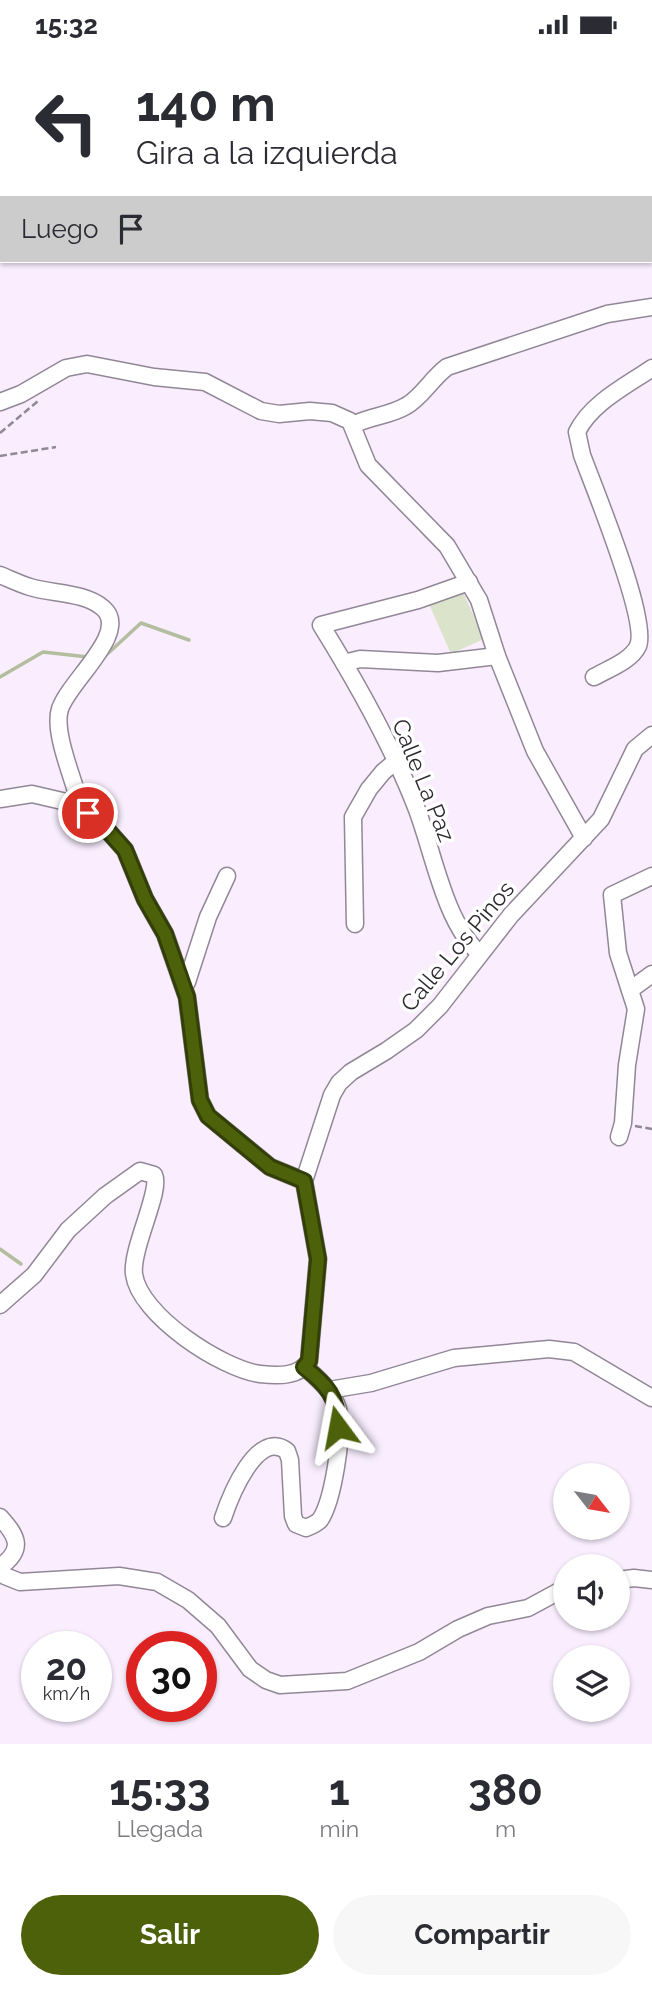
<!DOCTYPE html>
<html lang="es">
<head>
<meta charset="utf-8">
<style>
	body { margin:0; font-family:Raleway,sans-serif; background:#f7f7f7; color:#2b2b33; height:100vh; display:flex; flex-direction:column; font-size:26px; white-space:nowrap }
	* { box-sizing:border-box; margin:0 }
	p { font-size:23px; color:#7c7c81 }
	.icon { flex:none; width:38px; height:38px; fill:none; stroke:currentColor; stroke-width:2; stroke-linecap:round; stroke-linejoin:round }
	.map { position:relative; height:1695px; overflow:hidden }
	.drawer { display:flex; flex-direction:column; background:#fff; flex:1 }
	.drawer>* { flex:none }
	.guide { position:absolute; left:0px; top:0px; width:653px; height:214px; box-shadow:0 2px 5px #0004; background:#fff; color:#2b2b33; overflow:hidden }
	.needle { width:46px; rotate:121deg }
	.tools { position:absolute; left:553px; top:1414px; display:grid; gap:14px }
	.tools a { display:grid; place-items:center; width:77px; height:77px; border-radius:50%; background:#fff; box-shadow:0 2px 5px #0004; font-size:35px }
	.speed { position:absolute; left:21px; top:1582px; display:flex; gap:14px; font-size:35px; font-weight:700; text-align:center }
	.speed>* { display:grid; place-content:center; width:91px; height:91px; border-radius:50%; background:#fff; box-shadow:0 2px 5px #0004; line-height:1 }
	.speed small { font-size:18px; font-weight:400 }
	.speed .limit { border:10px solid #d22; background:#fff; color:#111 }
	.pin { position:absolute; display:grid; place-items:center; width:60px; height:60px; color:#fff; margin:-30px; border:4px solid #fff; border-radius:50%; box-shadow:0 2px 7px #0007 }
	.me { position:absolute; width:77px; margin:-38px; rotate:347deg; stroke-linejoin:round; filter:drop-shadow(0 0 5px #0008) }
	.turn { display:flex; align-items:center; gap:24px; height:147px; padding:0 21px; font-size:32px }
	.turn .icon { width:91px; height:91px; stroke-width:2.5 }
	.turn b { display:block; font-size:49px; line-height:60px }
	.then { display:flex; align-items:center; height:66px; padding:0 21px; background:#0003; gap:14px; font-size:26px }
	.eta { display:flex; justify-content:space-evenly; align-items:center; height:119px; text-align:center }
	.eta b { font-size:42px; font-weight:700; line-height:49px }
	.cta { display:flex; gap:14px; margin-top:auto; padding:14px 21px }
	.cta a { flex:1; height:80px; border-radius:42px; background:#4d610b; color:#fff; font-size:28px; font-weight:700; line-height:80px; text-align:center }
	.cta a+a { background:#f7f7f7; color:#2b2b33 }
	.status { display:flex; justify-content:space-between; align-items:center; height:49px; padding:0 35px; background:#fff; direction:ltr }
	.status svg { height:19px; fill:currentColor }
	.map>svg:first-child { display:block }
	.green { fill:#dbe4cb }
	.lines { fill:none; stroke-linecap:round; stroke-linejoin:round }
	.stream { stroke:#b3be9f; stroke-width:3.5 }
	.minor-casing { stroke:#928796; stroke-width:19 }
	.path { stroke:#908894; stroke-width:2.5; stroke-dasharray:7 3.5; stroke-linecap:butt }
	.minor { stroke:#fff; stroke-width:16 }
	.route-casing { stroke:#323f07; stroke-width:18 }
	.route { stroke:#4d610b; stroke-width:12 }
	.labels { text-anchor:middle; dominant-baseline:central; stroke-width:7; stroke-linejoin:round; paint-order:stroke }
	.street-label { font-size:23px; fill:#2d292f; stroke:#fff }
</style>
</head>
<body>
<div class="status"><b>15:32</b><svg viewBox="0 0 49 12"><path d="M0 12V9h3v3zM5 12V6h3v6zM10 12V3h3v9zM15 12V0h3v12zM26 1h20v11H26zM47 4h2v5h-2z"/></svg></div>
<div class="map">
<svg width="652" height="1695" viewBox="0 0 652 1695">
	<rect width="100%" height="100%" fill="#f9edfe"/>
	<!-- green -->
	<path class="green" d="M 462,541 L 484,590 L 451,605 L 429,555 Z"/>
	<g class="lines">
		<!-- stream -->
		<g class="stream">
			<path d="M 104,608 L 141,574 L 189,591"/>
			<path d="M 0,628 L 43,603 L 88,608"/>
			<path d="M 0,1200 L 21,1215"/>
		</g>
		<defs>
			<g id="minor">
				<path d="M 562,0 L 563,2"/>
				<path d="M 342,2 L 343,0"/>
				<path d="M 651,12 L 652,11"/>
				<path d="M 0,353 L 21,345 L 66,319 L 87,315 L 154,328 L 205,333 L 261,362 L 279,365 L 310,362 L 332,364 L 350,372 L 368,416 L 447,497 L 479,551 L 497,607 L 535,702 L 584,789"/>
				<path d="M 353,376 C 370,367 389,367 406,357 C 421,349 432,329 447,318 L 607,265 L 652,258"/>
				<path d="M 0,526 C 10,530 20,535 30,538 C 52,545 85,543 103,559 C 131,583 69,632 60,660 C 53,682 72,726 78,749 L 75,755"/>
				<path d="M 469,533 L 418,551 L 321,576 C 357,634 391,694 416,758 C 433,801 444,873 480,905"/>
				<path d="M 344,614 L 360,610 L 438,614 L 497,607"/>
				<path d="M 594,628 C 608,620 631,612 638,597 C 649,571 594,439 582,406 L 577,383 C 591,354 626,337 652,319"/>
				<path d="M 0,750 L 32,745 L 75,755 L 101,774 L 125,801 L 145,850 L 165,885 L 187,948 L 200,1051 L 208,1067 L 270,1118 L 304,1132"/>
				<path d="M 355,875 L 353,768 L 369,740 L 383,723 L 396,712"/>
				<path d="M 183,936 L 187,933 L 208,868 L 227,827"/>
				<path d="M 630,941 L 652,925"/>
				<path d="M 619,1088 L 623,1074 L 627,1016 L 636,960 L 618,904 L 612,846 L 652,827"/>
				<path d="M 0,1256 L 34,1226 L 68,1181 L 105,1147 L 140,1122 L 154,1126 C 162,1141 131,1199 134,1225 C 139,1266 222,1320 260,1325 C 278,1327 299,1328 309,1312 L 318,1210 L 304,1132 L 332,1046 L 339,1034 L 351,1023 L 386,1002 L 416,981 L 440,957 L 511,866 L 601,770 L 635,700 L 652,686"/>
				<path d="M 329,1341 L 371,1334 L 454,1309 L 549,1300 L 574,1303 L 652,1349"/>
				<path d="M 0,1468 C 17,1487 25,1500 0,1518"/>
				<path d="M 223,1469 C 230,1448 257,1379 287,1402 L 290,1411 L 293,1467 L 296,1475 L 306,1479 C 311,1477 316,1475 320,1471 C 333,1452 344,1383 338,1360 C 333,1342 318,1330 305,1318"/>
				<path d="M 0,1520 L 5,1527 L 20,1533 L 119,1527 L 157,1533 L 188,1551 L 218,1577 L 250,1620 L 266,1631 L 280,1636 L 347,1632 L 419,1603 L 458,1580 L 488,1567 L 528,1559 L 565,1539"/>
				<path d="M 618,1531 L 634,1529 L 652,1531"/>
			</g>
		</defs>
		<!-- minor casing -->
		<use href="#minor" class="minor-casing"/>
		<!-- path -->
		<g class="path">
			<path d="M 0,384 L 38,352"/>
			<path d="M 0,407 L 56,398"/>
			<path d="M 635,1077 L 652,1080"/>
		</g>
		<!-- minor -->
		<use href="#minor" class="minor"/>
	</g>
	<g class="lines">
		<defs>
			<path id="route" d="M 88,764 L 101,774 L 125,801 L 145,850 L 165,885 L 187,948 L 200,1051 L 208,1067 L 270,1118 L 304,1132 L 318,1210 L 309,1312 L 304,1318 C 327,1336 338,1348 338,1378"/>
		</defs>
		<!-- route casing -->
		<use href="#route" class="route-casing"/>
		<!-- route -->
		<use href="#route" class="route"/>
	</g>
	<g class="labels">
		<!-- street labels -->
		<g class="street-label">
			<text transform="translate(424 731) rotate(68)">Calle La Paz</text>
			<text transform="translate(457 897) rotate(-50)">Calle Los Pinos</text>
		</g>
	</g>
</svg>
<div class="tools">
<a><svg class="needle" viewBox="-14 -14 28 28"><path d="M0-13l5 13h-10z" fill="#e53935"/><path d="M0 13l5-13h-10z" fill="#7c7c81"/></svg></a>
<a><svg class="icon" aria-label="sound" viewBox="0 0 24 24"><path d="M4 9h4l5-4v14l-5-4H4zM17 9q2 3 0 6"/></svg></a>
<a><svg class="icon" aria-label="layers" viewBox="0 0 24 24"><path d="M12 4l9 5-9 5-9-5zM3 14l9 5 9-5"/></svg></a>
</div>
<div class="speed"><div>20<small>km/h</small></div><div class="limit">30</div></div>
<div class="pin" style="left:88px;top:764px;background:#d93025"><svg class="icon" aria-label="arrive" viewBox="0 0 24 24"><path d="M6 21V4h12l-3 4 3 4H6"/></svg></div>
<svg class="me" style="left:338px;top:1378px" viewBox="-20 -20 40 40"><path d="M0-17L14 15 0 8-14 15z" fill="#4d610b" stroke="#fff" stroke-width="4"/></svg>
<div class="guide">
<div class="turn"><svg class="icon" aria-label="left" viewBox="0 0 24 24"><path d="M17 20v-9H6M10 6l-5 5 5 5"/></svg><div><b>140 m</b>Gira a la izquierda</div></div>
<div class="then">Luego<svg class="icon" aria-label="arrive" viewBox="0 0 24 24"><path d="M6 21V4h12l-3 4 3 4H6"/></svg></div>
</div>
</div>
<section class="drawer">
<div class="eta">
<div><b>15:33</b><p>Llegada</p></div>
<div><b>1</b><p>min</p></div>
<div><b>380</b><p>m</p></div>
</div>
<div class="cta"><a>Salir</a><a>Compartir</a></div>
</section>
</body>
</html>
